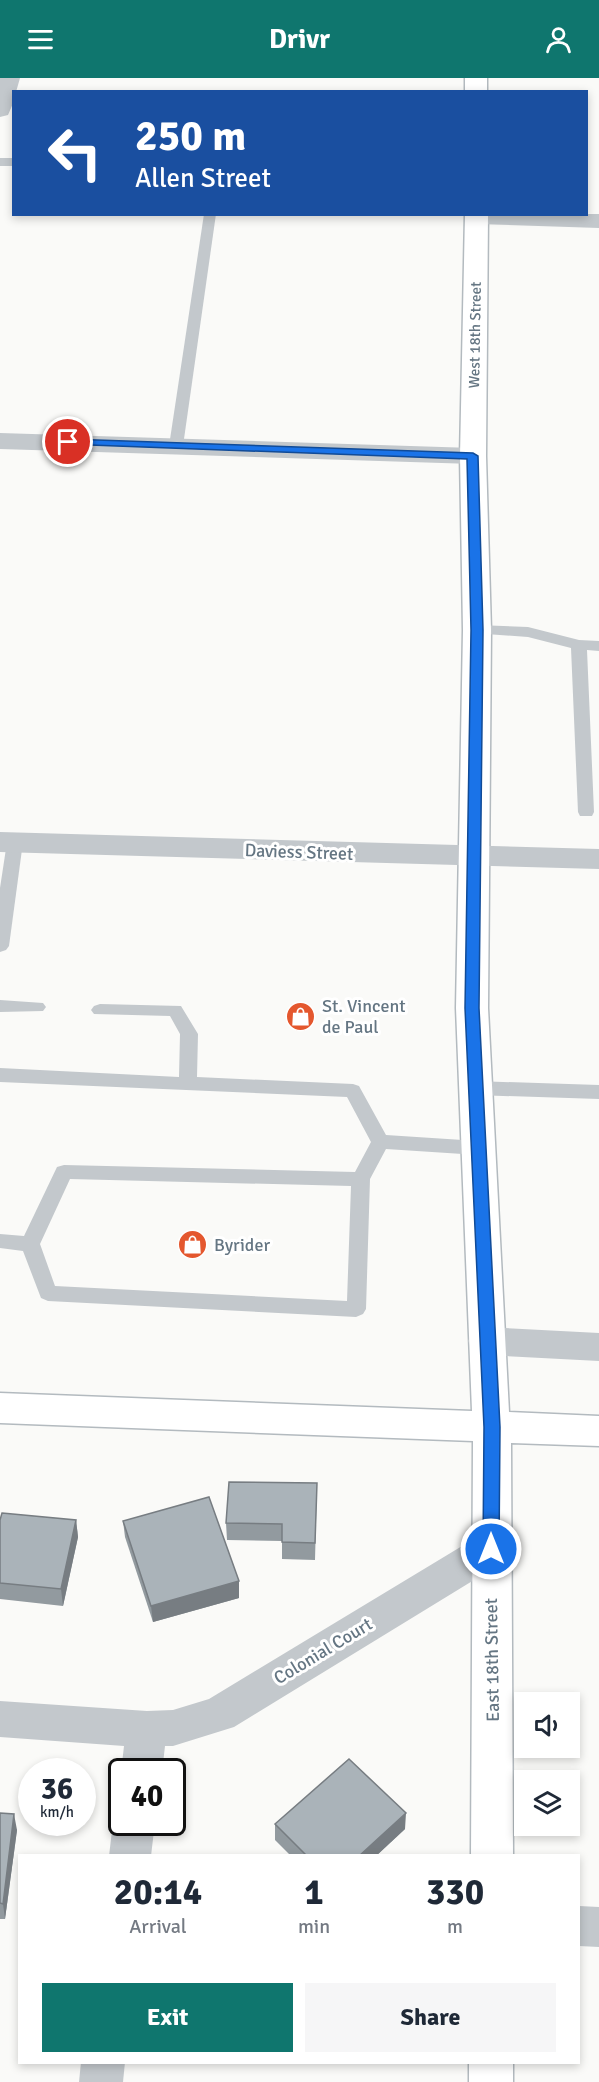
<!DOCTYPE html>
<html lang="en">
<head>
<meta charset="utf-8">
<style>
	body { margin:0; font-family:Signika,sans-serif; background:#f6f6f7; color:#1f2937; height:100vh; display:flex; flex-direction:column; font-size:22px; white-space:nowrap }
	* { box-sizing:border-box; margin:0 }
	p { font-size:20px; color:#747a83 }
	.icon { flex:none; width:33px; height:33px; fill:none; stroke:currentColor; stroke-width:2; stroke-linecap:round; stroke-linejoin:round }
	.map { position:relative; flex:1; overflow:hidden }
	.details { position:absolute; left:18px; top:1776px; width:562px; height:210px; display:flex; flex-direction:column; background:#fff; border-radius:0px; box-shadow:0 3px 9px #0003 }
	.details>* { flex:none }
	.guide { position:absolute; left:12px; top:12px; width:576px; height:126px; border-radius:0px; box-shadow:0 3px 9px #0003; background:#1a4fa0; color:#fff; overflow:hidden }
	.controls { position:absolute; left:514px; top:1614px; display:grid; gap:12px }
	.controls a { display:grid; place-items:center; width:66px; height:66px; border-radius:0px; background:#fff; box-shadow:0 3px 9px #0003; font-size:30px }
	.speed { position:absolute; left:18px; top:1680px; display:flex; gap:12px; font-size:30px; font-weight:700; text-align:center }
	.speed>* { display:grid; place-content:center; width:78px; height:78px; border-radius:50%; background:#fff; box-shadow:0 3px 9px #0003; line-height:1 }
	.speed small { font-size:15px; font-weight:400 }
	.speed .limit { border:3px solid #111; border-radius:9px; background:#fff; color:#111 }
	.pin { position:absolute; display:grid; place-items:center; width:51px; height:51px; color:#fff; margin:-26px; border:3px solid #fff; border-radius:50%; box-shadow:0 2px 6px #0007 }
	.me { position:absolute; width:66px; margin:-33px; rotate:0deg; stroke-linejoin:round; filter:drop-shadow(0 0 4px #0008) }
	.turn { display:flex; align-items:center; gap:21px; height:126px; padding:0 24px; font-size:27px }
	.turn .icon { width:78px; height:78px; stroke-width:2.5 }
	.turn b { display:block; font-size:42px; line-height:51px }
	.eta { display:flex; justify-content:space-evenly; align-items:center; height:102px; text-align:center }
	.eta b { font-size:36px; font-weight:700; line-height:42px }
	.button { display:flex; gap:12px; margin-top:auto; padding:12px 24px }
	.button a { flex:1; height:69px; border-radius:0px; background:#0f766e; color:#fff; font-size:24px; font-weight:700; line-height:69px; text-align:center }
	.button a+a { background:#f6f6f7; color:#1f2937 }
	header { display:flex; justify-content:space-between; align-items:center; height:78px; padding:0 24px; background:#0f766e; color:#fff; font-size:27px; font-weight:700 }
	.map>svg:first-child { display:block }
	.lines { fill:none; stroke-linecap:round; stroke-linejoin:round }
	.secondary-casing { stroke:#b3babf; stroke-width:3 }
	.lane { fill:#c3c8cc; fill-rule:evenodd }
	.street { fill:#c3c8cc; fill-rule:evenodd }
	.secondary { fill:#fff; fill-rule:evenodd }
	.wall { fill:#929a9f }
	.shaded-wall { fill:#777d82 }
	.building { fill:#aab3b9; stroke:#777d82; stroke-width:1.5 }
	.route { fill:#1a73e8; stroke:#114b97; stroke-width:1.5 }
	.labels { text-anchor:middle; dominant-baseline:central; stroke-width:6; stroke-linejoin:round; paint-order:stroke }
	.far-street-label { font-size:15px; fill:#657683; stroke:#fff }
	.street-label { font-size:18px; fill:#657683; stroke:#fff }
	.poi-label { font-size:18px; fill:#657683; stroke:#fff; text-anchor:start }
</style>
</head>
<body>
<header><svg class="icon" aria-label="menu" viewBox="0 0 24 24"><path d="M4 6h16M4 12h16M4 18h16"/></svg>Drivr<svg class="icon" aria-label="person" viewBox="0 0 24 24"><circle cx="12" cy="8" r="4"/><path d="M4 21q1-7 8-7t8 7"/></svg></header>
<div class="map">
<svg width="599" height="2004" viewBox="0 0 599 2004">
	<rect width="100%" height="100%" fill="#fafaf8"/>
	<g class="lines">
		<defs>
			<g id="secondary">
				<rect x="465" y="0" width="22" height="14"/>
				<path d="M 465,136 L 488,136 L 486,378 L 491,552 L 488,930 L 509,1334 L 599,1338 L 599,1368 L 511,1365 L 513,1778 L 471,1778 L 473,1363 L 0,1345 L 0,1315 L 472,1333 L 456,930 L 463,552 L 460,378 Z"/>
				<rect x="469" y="1984" width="44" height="20"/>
			</g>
		</defs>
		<!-- secondary casing -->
		<use href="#secondary" class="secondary-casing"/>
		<!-- lane -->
		<g class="lane">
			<rect x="0" y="80" width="14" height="8"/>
			<path d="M 204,136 L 216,136 L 183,368 L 176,372 L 169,368 Z"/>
			<path d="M 477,547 L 528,549 L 579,562 L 599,563 L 599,573 L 587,572 L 594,734 L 592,738 L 580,738 L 578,734 L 571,570 L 528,559 L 472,555 L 469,552 Z"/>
			<path d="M 15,758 L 21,760 L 23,764 L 9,868 L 6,872 L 0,874 L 0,810 L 7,764 L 9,760 Z"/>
			<path d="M 0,922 L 43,925 L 46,929 L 43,933 L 0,934 Z"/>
			<path d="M 100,926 L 181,928 L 198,956 L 197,999 L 353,1006 L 359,1008 L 386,1057 L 478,1063 L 485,1065 L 487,1070 L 485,1075 L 478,1077 L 386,1071 L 370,1101 L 366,1231 L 363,1236 L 356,1239 L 48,1223 L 41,1220 L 23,1173 L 0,1170 L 0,1156 L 24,1158 L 57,1089 L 64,1087 L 355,1094 L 371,1064 L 347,1019 L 0,1004 L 0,990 L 179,999 L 180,956 L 170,938 L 94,936 L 91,932 L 94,928 ZM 70,1101 L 351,1108 L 347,1223 L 55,1208 L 40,1166 Z"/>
			<path d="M 475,1003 L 599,1007 L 599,1021 L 475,1017 L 469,1015 L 466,1010 L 469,1005 Z"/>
		</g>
		<!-- street -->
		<g class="street">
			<path d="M 0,0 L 20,0 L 16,14 L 14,14 L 14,23 L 8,37 L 0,39 Z"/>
			<path d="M 467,136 L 599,136 L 599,150 L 477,146 L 469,144 L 465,139 Z"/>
			<path d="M 0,355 L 473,370 L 482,373 L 486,378 L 482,383 L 473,386 L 0,371 Z"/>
			<path d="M 0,754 L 599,771 L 599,791 L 0,774 Z"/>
			<path d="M 486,1249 L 599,1255 L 599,1283 L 486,1277 L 473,1273 L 468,1263 L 473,1253 Z"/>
			<path d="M 491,1455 L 505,1459 L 510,1471 L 505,1483 L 234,1649 L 173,1668 L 165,1668 L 162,1694 L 122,1694 L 122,1696 L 121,1694 L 124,1668 L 0,1659 L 0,1623 L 147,1633 L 173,1632 L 209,1621 L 477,1459 Z"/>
			<path d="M 119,1730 L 122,1730 L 122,1744 L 155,1744 L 151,1778 L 109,1778 L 113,1744 Z"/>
			<path d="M 579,1828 L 599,1829 L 599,1869 L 579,1868 Z"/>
			<path d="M 81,1984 L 125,1984 L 123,2004 L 79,2004 Z"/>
		</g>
		<!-- secondary -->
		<use href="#secondary" class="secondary"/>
	</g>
	<!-- wall -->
	<g class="wall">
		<path d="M 317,1405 L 315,1482 L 282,1481 L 282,1463 L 227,1462 L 226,1445 Z"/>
		<path d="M 0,1442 L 76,1442 L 78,1459 L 63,1528 L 0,1521 Z"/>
		<path d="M 123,1443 L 239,1503 L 239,1520 L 153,1544 L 125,1459 Z"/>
		<path d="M 0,1735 L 17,1752 L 5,1841 L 0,1841 Z"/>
		<path d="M 275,1746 L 405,1751 L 376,1778 L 291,1778 L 275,1762 Z"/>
	</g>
	<!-- shaded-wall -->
	<g class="shaded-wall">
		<path d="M 76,1442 L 78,1459 L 63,1528 L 61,1511 Z"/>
		<path d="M 239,1503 L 239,1520 L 153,1544 L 151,1528 Z"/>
		<path d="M 406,1735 L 405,1751 L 376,1778 L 359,1778 Z"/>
		<path d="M 14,1736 L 17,1752 L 5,1841 L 3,1826 Z"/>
	</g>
	<!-- building -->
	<g class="building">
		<path d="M 229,1404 L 317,1405 L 315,1465 L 282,1464 L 282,1446 L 226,1445 Z"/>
		<path d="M 209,1419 L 239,1503 L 151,1528 L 123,1443 Z"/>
		<path d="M 2,1435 L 76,1442 L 61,1511 L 0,1505 L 0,1442 Z"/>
		<path d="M 349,1681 L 406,1735 L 359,1778 L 307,1778 L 275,1746 Z"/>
		<path d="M 0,1735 L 14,1736 L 3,1826 L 0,1825 Z"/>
	</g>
	<!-- route -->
	<path class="route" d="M 68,361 L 473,375 L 478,378 L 483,552 L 479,930 L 500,1349 L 499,1471 L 497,1476 L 491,1478 L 486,1476 L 483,1471 L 484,1349 L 465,930 L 471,552 L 467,381 L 64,366 L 64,362 Z"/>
	<!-- icons -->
	<defs>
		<symbol id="shop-disc" viewBox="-11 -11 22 22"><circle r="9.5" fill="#e4572e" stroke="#fff"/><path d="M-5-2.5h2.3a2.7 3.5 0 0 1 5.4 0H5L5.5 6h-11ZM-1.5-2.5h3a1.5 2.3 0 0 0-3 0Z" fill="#fff"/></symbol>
	</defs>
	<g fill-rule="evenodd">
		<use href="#shop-disc" x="284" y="922" width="33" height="33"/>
		<use href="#shop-disc" x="176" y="1150" width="33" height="33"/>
	</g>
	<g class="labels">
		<!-- far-street labels -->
		<g class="far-street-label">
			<text transform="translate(475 257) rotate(-89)">West 18th Street</text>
		</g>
		<!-- street labels -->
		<g class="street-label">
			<text transform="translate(299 774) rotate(2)">Daviess Street</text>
			<text transform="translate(323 1573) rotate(-31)">Colonial Court</text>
			<text transform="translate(492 1582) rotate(-91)">East 18th Street</text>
		</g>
		<!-- poi labels -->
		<g class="poi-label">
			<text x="322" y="928">St. Vincent<tspan x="322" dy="21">de Paul</tspan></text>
			<text x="214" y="1167">Byrider</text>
		</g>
	</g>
</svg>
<div class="controls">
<a><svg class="icon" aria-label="sound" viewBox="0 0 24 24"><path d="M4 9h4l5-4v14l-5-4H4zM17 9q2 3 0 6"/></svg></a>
<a><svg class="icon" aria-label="layers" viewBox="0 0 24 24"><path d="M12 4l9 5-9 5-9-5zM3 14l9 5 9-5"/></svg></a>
</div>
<div class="speed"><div>36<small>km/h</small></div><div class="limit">40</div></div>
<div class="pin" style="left:68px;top:364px;background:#d93025"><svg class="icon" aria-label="arrive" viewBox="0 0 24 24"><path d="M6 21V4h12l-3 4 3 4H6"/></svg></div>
<svg class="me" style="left:491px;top:1471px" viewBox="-20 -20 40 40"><circle r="17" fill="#1a73e8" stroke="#fff" stroke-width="3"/><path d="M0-11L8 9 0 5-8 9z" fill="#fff"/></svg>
<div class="guide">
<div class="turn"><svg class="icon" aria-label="left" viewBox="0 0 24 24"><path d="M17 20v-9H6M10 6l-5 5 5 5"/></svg><div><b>250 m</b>Allen Street</div></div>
</div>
<section class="details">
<div class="eta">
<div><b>20:14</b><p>Arrival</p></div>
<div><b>1</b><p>min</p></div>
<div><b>330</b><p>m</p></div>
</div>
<div class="button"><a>Exit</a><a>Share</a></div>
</section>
</div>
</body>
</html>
